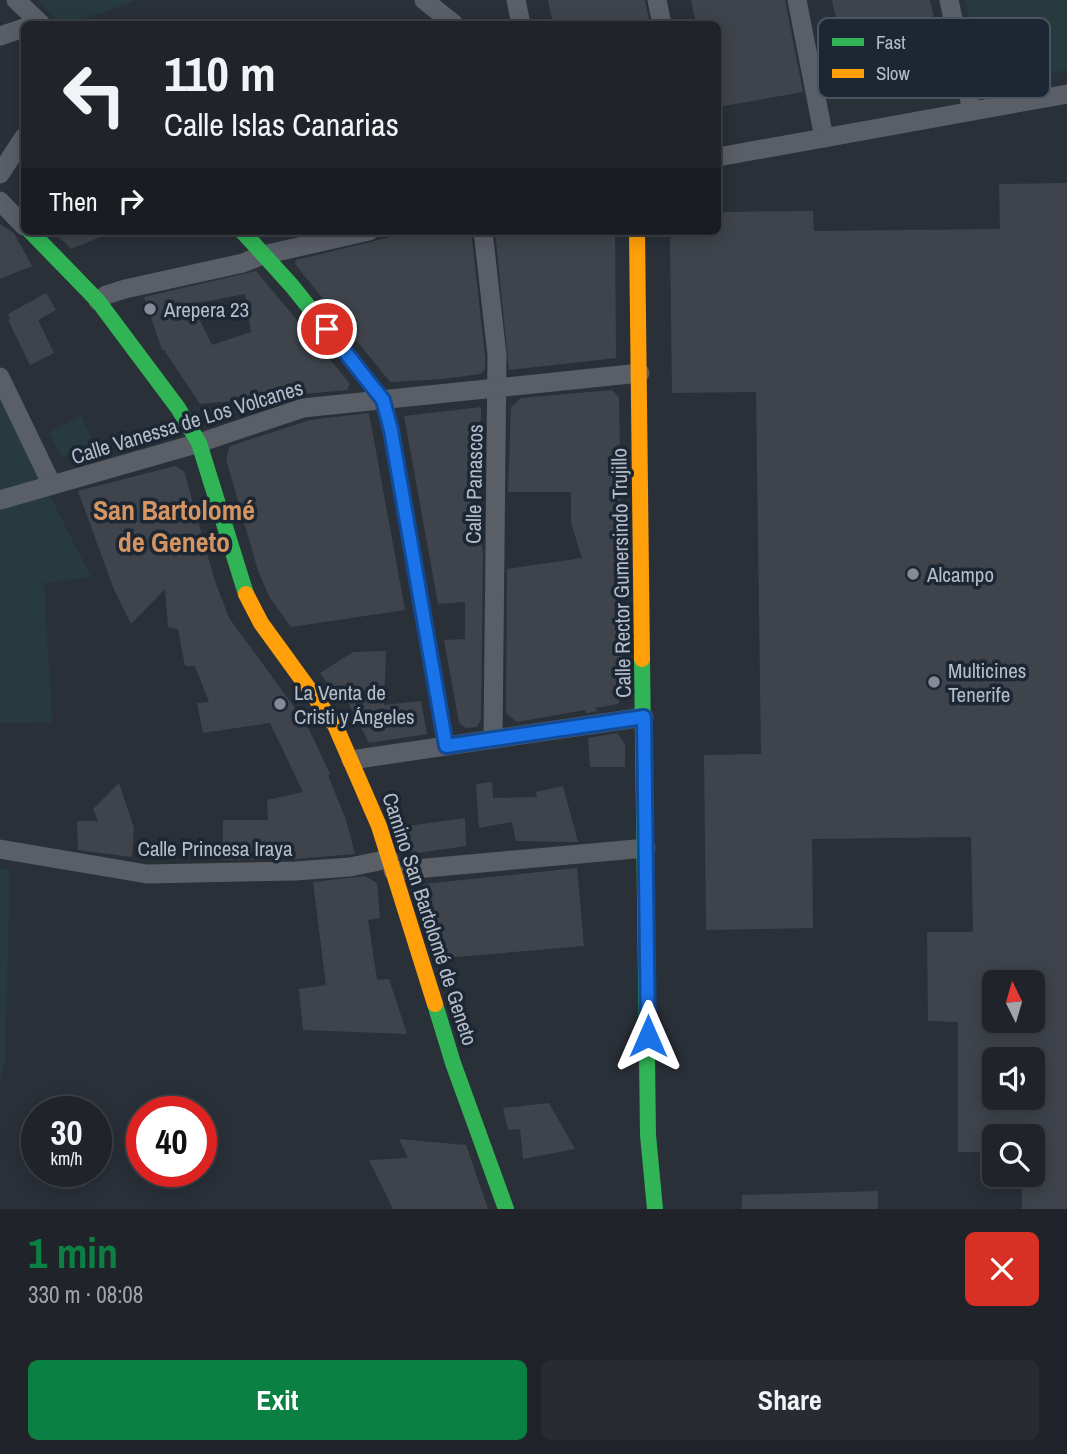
<!DOCTYPE html>
<html lang="en">
<head>
<meta charset="utf-8">
<style>
	body { margin:0; font-family:"Archivo Narrow",sans-serif; background:#282c32; color:#f1f3f6; height:100vh; display:flex; flex-direction:column; font-size:26px; white-space:nowrap }
	* { box-sizing:border-box; margin:0 }
	p { font-size:23px; color:#a2a4a8 }
	.icon { flex:none; width:38px; height:38px; fill:none; stroke:currentColor; stroke-width:2; stroke-linecap:round; stroke-linejoin:round }
	.map { position:relative; height:1209px; overflow:hidden }
	.drawer { display:flex; flex-direction:column; background:#20242a; flex:1 }
	.drawer>* { flex:none }
	.guide { position:absolute; left:21px; top:21px; width:700px; height:214px; border-radius:10px; box-shadow:0 4px 18px #0003,0 0 0 2px #3d4147; background:#20242a; color:#f1f3f6; overflow:hidden }
	.needle { width:46px; rotate:355deg }
	.tools { position:absolute; left:982px; top:970px; display:grid; gap:14px }
	.tools a { display:grid; place-items:center; width:63px; height:63px; border-radius:10px; background:#20242a; box-shadow:0 4px 18px #0003,0 0 0 2px #3d4147; font-size:35px }
	.speed { position:absolute; left:21px; top:1096px; display:flex; gap:14px; font-size:35px; font-weight:700; text-align:center }
	.speed>* { display:grid; place-content:center; width:91px; height:91px; border-radius:50%; background:#20242a; box-shadow:0 4px 18px #0003,0 0 0 2px #3d4147; line-height:1 }
	.speed small { font-size:18px; font-weight:400 }
	.speed .limit { border:10px solid #d22; background:#fff; color:#111 }
	.pin { position:absolute; display:grid; place-items:center; width:60px; height:60px; color:#fff; margin:-30px; border:4px solid #fff; border-radius:50%; box-shadow:0 2px 7px #0007 }
	.me { position:absolute; width:77px; margin:-38px; rotate:0deg; stroke-linejoin:round; filter:drop-shadow(0 0 5px #0008) }
	.turn { display:flex; align-items:center; gap:24px; height:147px; padding:0 28px; font-size:32px }
	.turn .icon { width:91px; height:91px; stroke-width:2.5 }
	.turn b { display:block; font-size:49px; line-height:60px }
	.then { display:flex; align-items:center; height:66px; padding:0 28px; background:#0003; gap:14px; font-size:26px }
	.round { display:grid; place-items:center; flex:none; width:74px; height:74px; border-radius:10px; background:#282c32 }
	.headline { display:flex; align-items:center; justify-content:space-between; height:119px; padding:0 28px }
	h1 { font-size:42px; font-weight:700; line-height:52px; color:#0b8043 }
	.primary-button { display:flex; gap:14px; margin-top:auto; padding:14px 28px }
	.primary-button a { flex:1; height:80px; border-radius:10px; background:#0b8043; color:#fff; font-size:28px; font-weight:700; line-height:80px; text-align:center }
	.primary-button a+a { background:#282c32; color:#f1f3f6 }
	.map>svg:first-child { display:block }
	.green { fill:#273a3e }
	.building { fill:#3f444c; fill-rule:evenodd }
	.lines { fill:none; stroke-linecap:round; stroke-linejoin:round }
	.street { stroke:#5a5e66; stroke-width:19 }
	.fast { stroke:#30b455; stroke-width:16 }
	.slow { stroke:#ff9f0a; stroke-width:16 }
	.route-casing { stroke:#114b97; stroke-width:18 }
	.route { stroke:#1a73e8; stroke-width:12 }
	.poi-dot { fill:#848b96; stroke:#1d2633; stroke-width:2.5 }
	.labels { text-anchor:middle; dominant-baseline:central; stroke-width:7; stroke-linejoin:round; paint-order:stroke }
	.poi-label { font-size:21px; fill:#b4bcc9; stroke:#1d2633; text-anchor:start }
	.street-label { font-size:21px; fill:#b4bcc9; stroke:#1d2633 }
	.district-label { font-size:28px; font-weight:bold; fill:#d59563; stroke:#1d2633 }
	.key { fill:#1d2633; stroke:#4a5360; stroke-width:2 }
	.key-label { font-size:19px; fill:#b4bcc9 }
</style>
</head>
<body>
<div class="map">
<svg width="1067" height="1209" viewBox="0 0 1067 1209">
	<rect width="100%" height="100%" fill="#2a3038"/>
	<!-- green -->
	<g class="green">
		<path d="M 37,0 L 137,0 L 70,24 L 61,24 Z"/>
		<path d="M 965,0 L 1067,0 L 1067,70 L 991,85 L 981,78 Z"/>
		<path d="M 0,396 L 91,577 L 44,583 L 52,722 L 0,723 Z"/>
		<path d="M 81,416 L 94,443 L 62,458 L 49,432 Z"/>
		<path d="M 0,868 L 10,871 L 5,1059 L 0,1082 Z"/>
	</g>
	<!-- building -->
	<g class="building">
		<path d="M 548,0 L 645,0 L 650,24 L 553,24 Z"/>
		<path d="M 691,0 L 785,0 L 803,92 L 718,107 L 718,24 L 696,24 Z"/>
		<path d="M 832,0 L 930,0 L 946,70 L 852,91 Z"/>
		<path d="M 1067,183 L 1067,1209 L 1022,1209 L 1022,1174 L 1032,1174 L 1032,1136 L 994,1136 L 994,1152 L 958,1152 L 958,1022 L 928,1021 L 927,932 L 973,932 L 971,837 L 812,839 L 813,928 L 706,930 L 704,755 L 761,754 L 756,392 L 672,393 L 670,239 L 677,231 L 718,231 L 718,212 L 813,211 L 814,231 L 1000,229 L 999,184 ZM 994,982 L 1032,982 L 1032,1020 L 994,1020 ZM 994,1059 L 1032,1059 L 1032,1097 L 994,1097 Z"/>
		<path d="M 0,224 L 14,233 L 32,266 L 0,279 Z"/>
		<path d="M 53,231 L 115,231 L 71,249 Z"/>
		<path d="M 416,231 L 471,231 L 485,356 L 485,369 L 480,374 L 443,379 L 390,382 L 295,264 L 296,260 Z"/>
		<path d="M 495,231 L 615,231 L 616,358 L 509,370 Z"/>
		<path d="M 256,271 L 348,381 L 350,384 L 347,390 L 200,404 L 164,350 L 162,350 L 144,297 ZM 245,294 L 251,332 L 212,345 L 192,304 Z"/>
		<path d="M 46,293 L 56,310 L 38,320 L 54,353 L 30,365 L 8,320 L 10,320 L 8,314 Z"/>
		<path d="M 612,390 L 619,397 L 624,693 L 618,704 L 595,708 L 598,711 L 586,713 L 585,710 L 517,722 L 506,713 L 507,569 L 582,558 L 571,523 L 571,492 L 508,492 L 511,407 L 521,398 Z"/>
		<path d="M 481,407 L 480,521 L 477,521 L 483,552 L 481,720 L 477,727 L 466,728 L 459,723 L 444,640 L 465,639 L 465,602 L 438,604 L 404,416 Z"/>
		<path d="M 369,413 L 405,610 L 291,627 L 270,598 L 258,571 L 226,459 L 230,446 L 310,420 Z"/>
		<path d="M 175,466 L 184,471 L 215,581 L 229,618 L 306,723 L 330,774 L 328,775 L 346,820 L 355,854 L 294,859 L 223,860 L 223,820 L 268,820 L 267,800 L 303,792 L 270,723 L 203,733 L 197,703 L 209,702 L 195,666 L 185,666 L 178,629 L 168,627 L 165,589 L 131,624 L 113,587 L 78,491 Z"/>
		<path d="M 386,651 L 384,705 L 421,701 L 427,734 L 369,743 L 340,687 L 332,689 L 320,673 L 353,652 Z"/>
		<path d="M 617,733 L 625,744 L 625,767 L 590,767 L 588,738 Z"/>
		<path d="M 492,782 L 493,798 L 537,797 L 536,792 L 563,786 L 578,842 L 516,841 L 512,822 L 479,828 L 476,784 Z"/>
		<path d="M 119,783 L 134,828 L 132,857 L 78,850 L 77,821 L 98,821 L 93,809 Z"/>
		<path d="M 465,818 L 466,846 L 410,854 L 400,827 Z"/>
		<path d="M 577,868 L 584,946 L 445,958 L 423,884 Z"/>
		<path d="M 365,876 L 377,883 L 380,918 L 368,920 L 377,980 L 389,979 L 407,1034 L 303,1030 L 299,989 L 326,985 L 313,882 Z"/>
		<path d="M 549,1103 L 575,1149 L 523,1159 L 520,1129 L 508,1130 L 503,1108 Z"/>
		<path d="M 399,1139 L 466,1145 L 488,1209 L 393,1209 L 369,1160 L 408,1158 Z"/>
		<path d="M 878,1191 L 878,1209 L 742,1209 L 742,1195 Z"/>
	</g>
	<g class="lines">
		<!-- street -->
		<g class="street">
			<path d="M 16,0 L 41,24"/>
			<path d="M 424,0 L 454,24"/>
			<path d="M 516,0 L 521,24"/>
			<path d="M 657,0 L 662,24"/>
			<path d="M 797,0 L 824,138"/>
			<path d="M 949,0 L 972,111"/>
			<path d="M 0,36 L 24,28"/>
			<path d="M 718,157 L 1067,94"/>
			<path d="M 0,174 L 24,137"/>
			<path d="M 0,201 L 24,226"/>
			<path d="M 483,231 L 497,355 L 493,738"/>
			<path d="M 98,301 L 106,295 L 125,289 L 243,263 L 263,255 L 369,231"/>
			<path d="M 0,377 L 52,485"/>
			<path d="M 0,500 L 199,443 L 303,408 L 640,373"/>
			<path d="M 351,760 L 644,717"/>
			<path d="M 0,849 L 147,874 L 296,871 L 350,867 L 389,859"/>
			<path d="M 393,871 L 646,848"/>
		</g>
		<!-- fast -->
		<g class="fast">
			<path d="M 30,231 L 98,301 L 178,408 L 199,443 L 246,594"/>
			<path d="M 242,231 L 292,286 L 383,400 L 391,430 L 446,746"/>
			<path d="M 642,659 L 648,1135 L 655,1209"/>
			<path d="M 435,1004 L 453,1063 L 506,1209"/>
		</g>
		<!-- slow -->
		<g class="slow">
			<path d="M 637,231 L 642,659"/>
			<path d="M 246,594 L 261,623 L 335,725 L 379,826 L 435,1004"/>
		</g>
	</g>
	<g class="lines">
		<defs>
			<path id="route" d="M 327,329 L 383,400 L 391,430 L 446,746 L 644,717 L 648,1036"/>
		</defs>
		<!-- route casing -->
		<use href="#route" class="route-casing"/>
		<!-- route -->
		<use href="#route" class="route"/>
	</g>
	<!-- markers -->
	<g class="poi-dot">
		<circle cx="150" cy="309" r="7"/>
		<circle cx="913" cy="574" r="7"/>
		<circle cx="934" cy="682" r="7"/>
		<circle cx="280" cy="704" r="7"/>
	</g>
	<g class="labels">
		<!-- poi labels -->
		<g class="poi-label">
			<text x="164" y="309">Arepera 23</text>
			<text x="927" y="574">Alcampo</text>
			<text x="948" y="670">Multicines<tspan x="948" dy="24">Tenerife</tspan></text>
			<text x="294" y="692">La Venta de<tspan x="294" dy="24">Cristi y Ángeles</tspan></text>
		</g>
		<!-- street labels -->
		<g class="street-label">
			<text transform="translate(187 422) rotate(-17)">Calle Vanessa de Los Volcanes</text>
			<text transform="translate(474 484) rotate(-89)">Calle Panascos</text>
			<text transform="translate(621 573) rotate(-91)">Calle Rector Gumersindo Trujillo</text>
			<text x="215" y="848">Calle Princesa Iraya</text>
			<text transform="translate(430 919) rotate(72)">Camino San Bartolomé de Geneto</text>
		</g>
		<!-- district labels -->
		<g class="district-label">
			<text x="174" y="510">San Bartolomé<tspan x="174" dy="32">de Geneto</tspan></text>
		</g>
	</g>
	<!-- legend -->
	<rect x="818" y="18" width="232" height="80" rx="10" class="key"/>
	<rect x="832" y="38" width="32" height="8" fill="#30b455"/>
	<rect x="832" y="69" width="32" height="9" fill="#ff9f0a"/>
	<g class="key-label">
		<text x="876" y="49">Fast</text>
		<text x="876" y="80">Slow</text>
	</g>
</svg>
<div class="tools">
<a><svg class="needle" viewBox="-14 -14 28 28"><path d="M0-13l5 13h-10z" fill="#e53935"/><path d="M0 13l5-13h-10z" fill="#a2a4a8"/></svg></a>
<a><svg class="icon" aria-label="sound" viewBox="0 0 24 24"><path d="M4 9h4l5-4v14l-5-4H4zM17 9q2 3 0 6"/></svg></a>
<a><svg class="icon" aria-label="search" viewBox="0 0 24 24"><circle cx="10" cy="10" r="6"/><path d="M15 15l6 6"/></svg></a>
</div>
<div class="speed"><div>30<small>km/h</small></div><div class="limit">40</div></div>
<div class="pin" style="left:327px;top:329px;background:#d93025"><svg class="icon" aria-label="arrive" viewBox="0 0 24 24"><path d="M6 21V4h12l-3 4 3 4H6"/></svg></div>
<svg class="me" style="left:648px;top:1036px" viewBox="-20 -20 40 40"><path d="M0-17L14 15 0 8-14 15z" fill="#1a73e8" stroke="#fff" stroke-width="4"/></svg>
<div class="guide">
<div class="turn"><svg class="icon" aria-label="left" viewBox="0 0 24 24"><path d="M17 20v-9H6M10 6l-5 5 5 5"/></svg><div><b>110 m</b>Calle Islas Canarias</div></div>
<div class="then">Then<svg class="icon" aria-label="right" viewBox="0 0 24 24"><path d="M7 20v-9h11M14 6l5 5-5 5"/></svg></div>
</div>
</div>
<section class="drawer">
<div class="headline"><div><h1>1 min</h1><p>330 m · 08:08</p></div><a class="round" style="background:#d93025;color:#fff"><svg class="icon" aria-label="close" viewBox="0 0 24 24"><path d="M6 6l12 12M18 6L6 18"/></svg></a></div>
<div class="primary-button"><a>Exit</a><a>Share</a></div>
</section>
</body>
</html>
